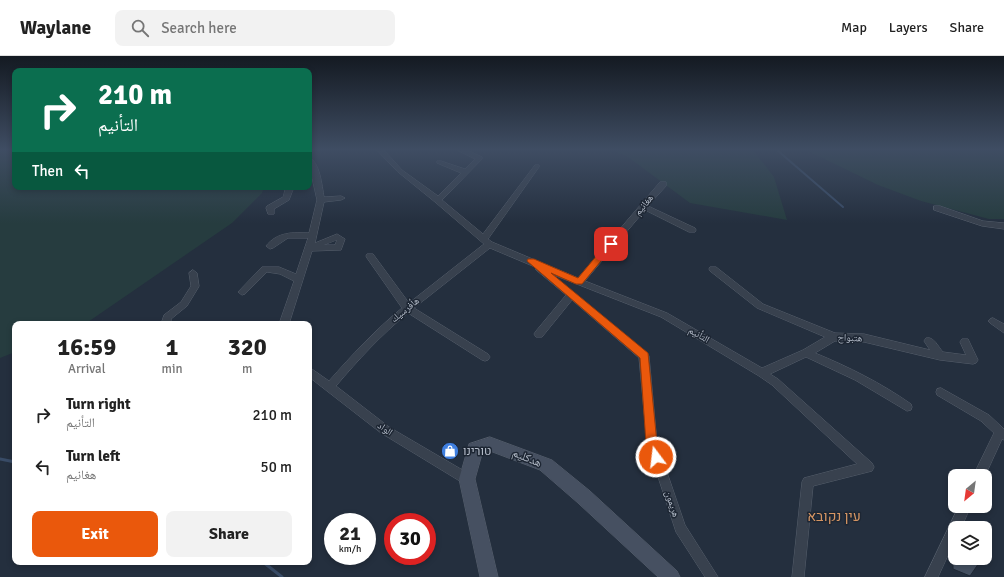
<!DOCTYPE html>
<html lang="en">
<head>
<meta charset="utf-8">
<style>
	body { margin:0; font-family:Signika,"Noto Naskh Arabic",Heebo,sans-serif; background:#f2f2f2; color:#222; height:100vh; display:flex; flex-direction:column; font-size:15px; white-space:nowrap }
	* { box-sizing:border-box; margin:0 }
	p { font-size:13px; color:#767676 }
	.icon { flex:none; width:22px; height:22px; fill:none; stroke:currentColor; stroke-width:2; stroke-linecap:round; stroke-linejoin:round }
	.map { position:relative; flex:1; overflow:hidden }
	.side { position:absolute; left:12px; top:265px; width:300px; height:244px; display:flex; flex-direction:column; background:#fff; border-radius:8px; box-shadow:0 2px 6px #0003 }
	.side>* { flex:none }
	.hud { position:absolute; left:12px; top:12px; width:300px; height:122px; border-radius:8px; box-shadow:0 2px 6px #0003; background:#0b6e4f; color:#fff; overflow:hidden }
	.needle { width:26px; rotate:209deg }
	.buttons { position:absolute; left:948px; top:413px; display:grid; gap:8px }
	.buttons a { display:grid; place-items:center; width:44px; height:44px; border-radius:8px; background:#fff; box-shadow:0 2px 6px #0003; font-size:20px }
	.speed { position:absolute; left:324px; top:457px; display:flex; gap:8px; font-size:20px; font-weight:700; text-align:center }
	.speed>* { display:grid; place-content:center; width:52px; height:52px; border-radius:50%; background:#fff; box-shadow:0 2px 6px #0003; line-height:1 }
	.speed small { font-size:10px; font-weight:400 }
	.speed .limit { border:6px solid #d22; background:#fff; color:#111 }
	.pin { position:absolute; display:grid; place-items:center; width:34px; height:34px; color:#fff; margin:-17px; border-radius:8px; box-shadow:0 2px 6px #0006 }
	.me { position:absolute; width:44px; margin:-22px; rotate:345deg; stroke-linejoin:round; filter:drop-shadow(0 0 3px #0008) }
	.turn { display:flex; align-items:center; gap:14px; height:84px; padding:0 20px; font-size:18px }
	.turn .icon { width:52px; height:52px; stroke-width:2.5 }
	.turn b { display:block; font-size:28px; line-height:34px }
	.then { display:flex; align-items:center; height:38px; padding:0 20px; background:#0003; gap:8px; font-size:15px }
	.eta { display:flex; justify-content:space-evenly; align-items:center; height:68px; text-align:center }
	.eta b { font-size:24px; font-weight:700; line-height:28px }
	.button { display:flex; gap:8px; margin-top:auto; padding:8px 20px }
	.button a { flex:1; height:46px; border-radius:8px; background:#ea580c; color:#fff; font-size:16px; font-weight:700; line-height:46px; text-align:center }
	.button a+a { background:#f2f2f2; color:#222 }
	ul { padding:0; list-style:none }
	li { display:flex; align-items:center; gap:12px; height:52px; padding:0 20px }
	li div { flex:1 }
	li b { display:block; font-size:15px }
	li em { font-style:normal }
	header { display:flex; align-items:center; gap:24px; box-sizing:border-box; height:56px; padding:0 20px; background:#fff; border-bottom:1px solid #e0e0e0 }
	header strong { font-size:19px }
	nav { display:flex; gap:22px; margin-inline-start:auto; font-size:14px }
	.search { width:280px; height:36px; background:#f2f2f2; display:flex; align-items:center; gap:10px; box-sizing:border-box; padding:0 14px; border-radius:8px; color:#767676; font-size:15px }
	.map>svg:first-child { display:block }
	.green { fill:#263c3f }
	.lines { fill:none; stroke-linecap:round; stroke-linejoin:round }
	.stream-far1 { stroke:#394c67; stroke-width:2 }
	.stream { stroke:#394c67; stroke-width:3 }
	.building { fill:#455162; stroke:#1f2835 }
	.street-casing { stroke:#565f6c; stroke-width:1 }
	.secondary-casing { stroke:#565f6c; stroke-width:1 }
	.street { fill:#38414e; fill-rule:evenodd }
	.secondary { fill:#465061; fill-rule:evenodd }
	.route { fill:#ea580c; stroke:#983908 }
	.labels { text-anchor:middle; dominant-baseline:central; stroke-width:3; stroke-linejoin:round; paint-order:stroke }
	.street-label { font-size:10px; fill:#b4bcc9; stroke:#1d2633 }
	.near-poi-label { font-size:12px; fill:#b4bcc9; stroke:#1d2633; text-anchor:start }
	.near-street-label { font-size:12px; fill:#b4bcc9; stroke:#1d2633 }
	.near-quarter-label { font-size:14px; fill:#d59563; stroke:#1d2633 }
</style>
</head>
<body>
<header>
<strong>Waylane</strong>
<div class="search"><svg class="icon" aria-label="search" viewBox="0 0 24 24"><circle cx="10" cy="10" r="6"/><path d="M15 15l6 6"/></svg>Search here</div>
<nav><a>Map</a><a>Layers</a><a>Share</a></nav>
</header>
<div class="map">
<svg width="1004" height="521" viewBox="0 0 1004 521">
	<rect width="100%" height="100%" fill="#242f3e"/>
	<!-- green -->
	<g class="green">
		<path d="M 0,94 L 15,94 L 15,131 L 264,131 L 262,137 L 232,167 L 85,268 L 15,268 L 15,296 L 0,302 Z"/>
		<path d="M 612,94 L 753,94 L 774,121 L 787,164 L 690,147 L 628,101 Z"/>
		<path d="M 806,94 L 1004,94 L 1004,163 L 989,163 L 921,145 L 878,129 Z"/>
	</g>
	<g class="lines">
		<!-- stream-far1 -->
		<path class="stream-far1" d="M 777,94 L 843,151"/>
		<!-- stream -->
		<g class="stream">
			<path d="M 0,403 L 15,406"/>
			<path d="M 263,506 L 282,521"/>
		</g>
	</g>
	<!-- building -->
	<path class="building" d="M 953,502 L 976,502 L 981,504 L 970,520 L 953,513 Z"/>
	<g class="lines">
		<defs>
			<g id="street">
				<path d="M 377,94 L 384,94 L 402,114 L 438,140 L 461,117 L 437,107 L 437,105 L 441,105 L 465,113 L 475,103 L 457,94 L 467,94 L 482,101 L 482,103 L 442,144 L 483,178 L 535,109 L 539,109 L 539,111 L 488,183 L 492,186 L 578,222 L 660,126 L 666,126 L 666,130 L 648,150 L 695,172 L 696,174 L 695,176 L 689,176 L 645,154 L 585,225 L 667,257 L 762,312 L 803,294 L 825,281 L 757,252 L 710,215 L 709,213 L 710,211 L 716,211 L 763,248 L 835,277 L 864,278 L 930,294 L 924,285 L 926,282 C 934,280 938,291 943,296 L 966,299 L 960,286 L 962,283 L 968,283 L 978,304 L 976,307 L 973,308 L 940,304 L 864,286 L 835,285 L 815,297 C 849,311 881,327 911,348 L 912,351 L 911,354 L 907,355 L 855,324 L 806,301 L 770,318 L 778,323 L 872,407 L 874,411 L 872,415 L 868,416 L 813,430 L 804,521 L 792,521 L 802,426 L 804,422 L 857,408 L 772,329 L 759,320 L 661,261 L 551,218 L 647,297 L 649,300 L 657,387 L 685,469 L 718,521 L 705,521 L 676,476 L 647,387 L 639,302 L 572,244 L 542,281 L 536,281 L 534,278 L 536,275 L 566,239 L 536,214 L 535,211 L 490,192 L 414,252 L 488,298 L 490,301 L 488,304 L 485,305 L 482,304 L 408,257 C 381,279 358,304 336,330 L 389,371 L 471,419 L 473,423 L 471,427 L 467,428 L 463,427 L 381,377 L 309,321 L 309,311 L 329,325 C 352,299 375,274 402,252 L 367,202 L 366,200 L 367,198 L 373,198 L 409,247 L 484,188 L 435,146 L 398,116 Z"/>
				<path d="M 309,101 C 320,106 322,130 324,141 L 341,140 L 345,142 L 341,144 L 324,146 L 315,187 L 337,178 L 345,183 L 341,194 L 312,195 L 289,268 L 279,268 L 294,225 L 280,218 L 267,216 L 245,238 L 242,239 L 238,236 L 262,211 L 279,211 L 296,218 L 308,182 L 288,182 L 273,192 L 270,193 L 266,190 C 277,176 293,176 309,177 L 317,144 L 309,108 ZM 337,184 L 335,189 L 324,189 Z"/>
				<path d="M 286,131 L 294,131 L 289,144 L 274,153 L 274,158 L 268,158 L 266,152 L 267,150 L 283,141 Z"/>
				<path d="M 934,150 L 940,150 L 983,165 L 1004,167 L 1004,173 L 982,170 L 934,154 Z"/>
				<path d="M 193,214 L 197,217 L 199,230 L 198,232 L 187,250 L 171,263 L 171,268 L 161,268 L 164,259 L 181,246 L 191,230 L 189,217 Z"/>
				<path d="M 993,262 L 1004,268 L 1004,277 L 990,267 L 988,265 L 990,263 Z"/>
				<path d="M 941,332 L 989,359 L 1004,373 L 1004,384 L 1002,383 L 985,420 L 973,420 L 994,377 L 981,365 L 937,339 L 936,336 L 937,333 Z"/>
				<path d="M 959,450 L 971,450 L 961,472 L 955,472 L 955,484 L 938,521 L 925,521 Z"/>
			</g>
			<path id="secondary" d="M 490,381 L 552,404 L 590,435 L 677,515 L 680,521 L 658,521 L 578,447 L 540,414 L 490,395 L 482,398 L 475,423 L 498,521 L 480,521 L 459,423 L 469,388 Z"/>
		</defs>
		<!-- street casing -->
		<use href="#street" class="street-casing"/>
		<!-- secondary casing -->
		<use href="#secondary" class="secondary-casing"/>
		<!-- street -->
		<use href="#street" class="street"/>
		<!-- secondary -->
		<use href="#secondary" class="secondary"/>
	</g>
	<!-- sky -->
	<linearGradient id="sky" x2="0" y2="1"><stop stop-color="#141a22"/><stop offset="0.56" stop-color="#3f4d63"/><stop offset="1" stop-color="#3f4d63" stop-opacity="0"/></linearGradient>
	<rect width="1004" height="167" fill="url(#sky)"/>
	<!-- route -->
	<path class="route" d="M 608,186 L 611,186 L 615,188 L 582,228 L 576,228 L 551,217 L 648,297 L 657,387 L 662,401 L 660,405 L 656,406 L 653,405 L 646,387 L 640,302 L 527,205 L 528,203 L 534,203 L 578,222 Z"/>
	<!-- icons -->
	<defs>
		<symbol id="shop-disc" viewBox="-11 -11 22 22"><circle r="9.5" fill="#3f7fe0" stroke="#1d2633"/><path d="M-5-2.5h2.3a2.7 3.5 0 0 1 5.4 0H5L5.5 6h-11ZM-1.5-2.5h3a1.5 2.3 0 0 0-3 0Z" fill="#fff"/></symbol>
	</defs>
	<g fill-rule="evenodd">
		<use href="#shop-disc" x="440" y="385" width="20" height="20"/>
	</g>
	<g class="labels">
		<!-- street labels -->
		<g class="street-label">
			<text transform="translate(644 149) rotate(-50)">هغانيم</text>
			<text transform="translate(405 254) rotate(-39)">هأفرسيك</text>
			<text transform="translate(699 279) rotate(30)">التأنيم</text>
			<text transform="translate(850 282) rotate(2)">هتبواح</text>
			<text transform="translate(385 373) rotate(35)">الواد</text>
			<text transform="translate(672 448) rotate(72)">هريمون</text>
		</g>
		<!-- near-poi labels -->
		<g class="near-poi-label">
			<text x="463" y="395">טורינו</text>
		</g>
		<!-- near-street labels -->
		<g class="near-street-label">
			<text transform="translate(527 402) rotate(22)">هدكليم</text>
		</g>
		<!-- near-quarter labels -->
		<g class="near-quarter-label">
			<text x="834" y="460">עין נקובא</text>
		</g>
	</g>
</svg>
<div class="buttons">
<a><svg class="needle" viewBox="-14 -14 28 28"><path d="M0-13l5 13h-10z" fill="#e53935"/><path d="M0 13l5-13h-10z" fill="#767676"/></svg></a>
<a><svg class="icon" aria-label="layers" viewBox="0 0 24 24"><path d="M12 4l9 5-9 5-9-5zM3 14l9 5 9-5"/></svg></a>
</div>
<div class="speed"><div>21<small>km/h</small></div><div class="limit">30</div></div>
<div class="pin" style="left:611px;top:188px;background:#d93025"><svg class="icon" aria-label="arrive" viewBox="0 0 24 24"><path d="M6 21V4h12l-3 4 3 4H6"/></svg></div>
<svg class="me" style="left:656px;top:401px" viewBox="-20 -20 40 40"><circle r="17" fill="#ea580c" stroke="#fff" stroke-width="3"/><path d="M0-11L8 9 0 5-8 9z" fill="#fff"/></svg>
<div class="hud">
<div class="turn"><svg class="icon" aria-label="right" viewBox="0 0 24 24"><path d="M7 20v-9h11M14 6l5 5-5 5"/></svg><div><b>210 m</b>التأنيم</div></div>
<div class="then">Then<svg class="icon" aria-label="left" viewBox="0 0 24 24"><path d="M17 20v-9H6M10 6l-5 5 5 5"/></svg></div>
</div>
<section class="side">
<div class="eta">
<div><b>16:59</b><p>Arrival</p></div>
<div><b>1</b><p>min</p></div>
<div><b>320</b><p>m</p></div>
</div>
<ul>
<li><svg class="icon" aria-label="right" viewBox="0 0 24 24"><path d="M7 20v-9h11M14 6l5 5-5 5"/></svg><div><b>Turn right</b><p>التأنيم</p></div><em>210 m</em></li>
<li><svg class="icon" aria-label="left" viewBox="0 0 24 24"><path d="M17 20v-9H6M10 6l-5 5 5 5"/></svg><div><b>Turn left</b><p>هغانيم</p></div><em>50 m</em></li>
</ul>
<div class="button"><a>Exit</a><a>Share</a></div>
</section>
</div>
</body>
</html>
